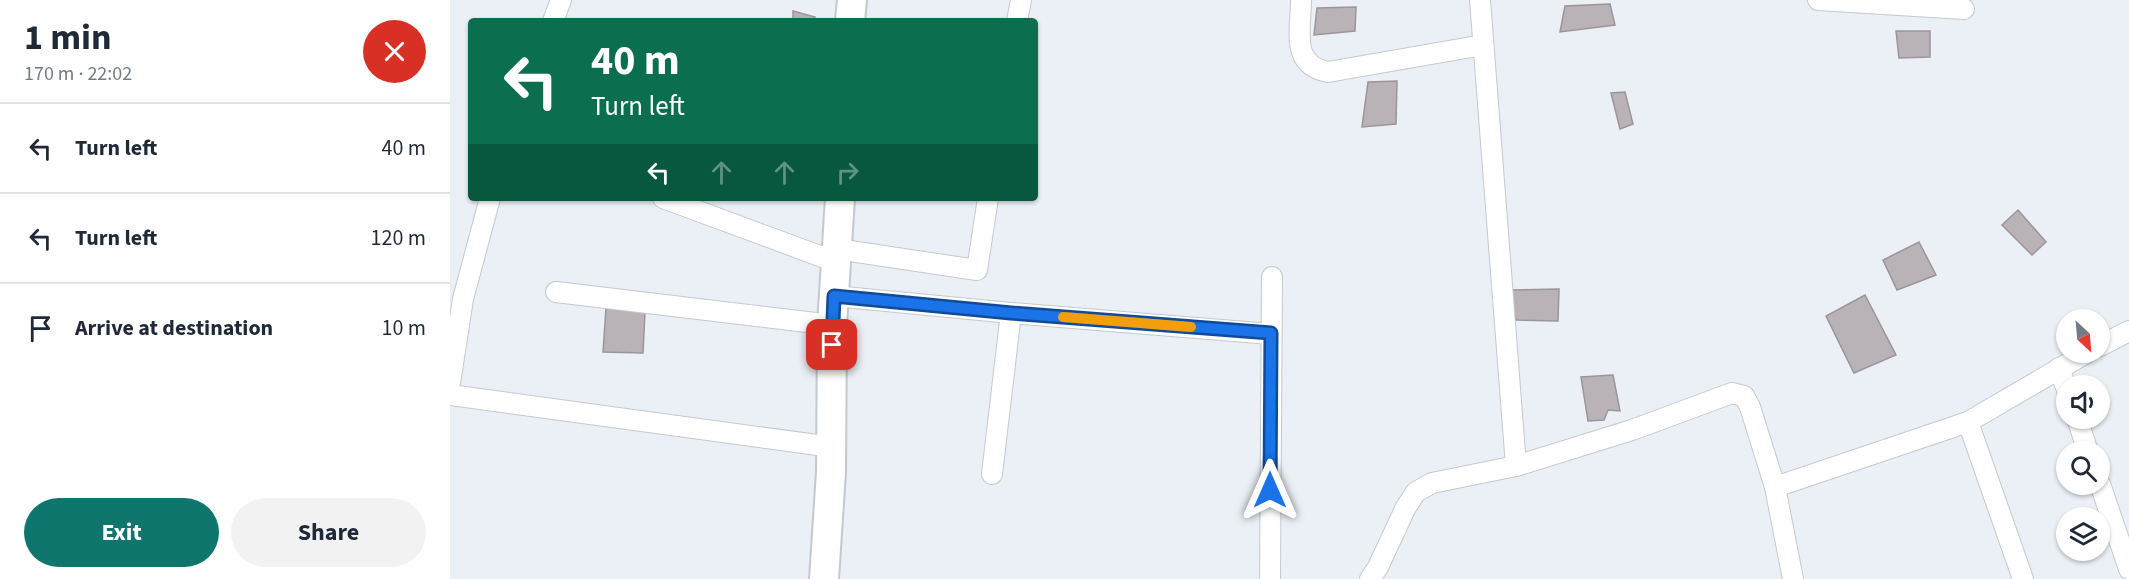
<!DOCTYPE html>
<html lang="en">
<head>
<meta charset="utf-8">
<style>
	body { margin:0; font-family:"Source Sans 3",sans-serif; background:#f2f2f3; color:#1f2937; height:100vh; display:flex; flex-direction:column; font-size:22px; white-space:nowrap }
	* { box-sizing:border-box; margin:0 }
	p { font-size:20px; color:#747a83 }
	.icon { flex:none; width:33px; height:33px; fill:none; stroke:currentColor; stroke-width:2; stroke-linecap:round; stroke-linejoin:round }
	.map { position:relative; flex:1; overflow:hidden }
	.details { display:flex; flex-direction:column; background:#fff; width:450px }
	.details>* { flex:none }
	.banner { position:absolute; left:18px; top:18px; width:570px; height:183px; border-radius:6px; box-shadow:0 2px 4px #0004; background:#0b6e4f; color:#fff; overflow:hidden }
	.needle { width:39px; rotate:154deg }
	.tools { position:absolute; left:1606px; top:309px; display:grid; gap:12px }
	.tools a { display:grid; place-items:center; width:54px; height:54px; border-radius:50%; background:#fff; box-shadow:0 2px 4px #0004; font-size:30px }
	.pin { position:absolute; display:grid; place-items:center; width:51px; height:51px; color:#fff; margin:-26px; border-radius:12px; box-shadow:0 3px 9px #0006 }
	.me { position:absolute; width:66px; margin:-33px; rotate:0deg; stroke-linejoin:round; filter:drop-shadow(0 0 4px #0008) }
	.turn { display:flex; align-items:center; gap:21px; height:126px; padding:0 24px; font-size:27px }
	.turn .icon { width:78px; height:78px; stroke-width:2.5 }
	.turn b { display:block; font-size:42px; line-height:51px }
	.lanes { display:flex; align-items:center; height:57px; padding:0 24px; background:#0003; justify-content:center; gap:30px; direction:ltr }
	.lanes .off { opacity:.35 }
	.round { display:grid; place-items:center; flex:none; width:63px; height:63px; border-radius:32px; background:#f2f2f3 }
	.headline { display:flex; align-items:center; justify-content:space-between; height:102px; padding:0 24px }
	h1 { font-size:36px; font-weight:700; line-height:45px }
	.primary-button { display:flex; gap:12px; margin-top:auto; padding:12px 24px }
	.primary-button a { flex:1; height:69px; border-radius:36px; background:#0f766e; color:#fff; font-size:24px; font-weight:700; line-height:69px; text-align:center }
	.primary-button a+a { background:#f2f2f3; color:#1f2937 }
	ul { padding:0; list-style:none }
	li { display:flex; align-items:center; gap:18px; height:90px; padding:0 24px; border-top:2px solid #e0e1e3 }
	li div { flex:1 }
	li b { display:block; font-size:22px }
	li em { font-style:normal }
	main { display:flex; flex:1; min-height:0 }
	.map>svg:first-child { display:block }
	.building { fill:#b9b3b8; stroke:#9b959a; stroke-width:1.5 }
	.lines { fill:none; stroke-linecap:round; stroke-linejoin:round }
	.street-casing { stroke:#c3c9ce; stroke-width:22 }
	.secondary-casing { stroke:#c3c9ce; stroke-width:32 }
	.street { stroke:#fff; stroke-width:20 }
	.secondary { stroke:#fff; stroke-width:28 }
	.route-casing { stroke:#114b97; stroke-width:15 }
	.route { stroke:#1a73e8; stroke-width:10 }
	.slow { stroke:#f59e0b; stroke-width:10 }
</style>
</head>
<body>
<main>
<section class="details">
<div class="headline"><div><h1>1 min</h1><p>170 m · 22:02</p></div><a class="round" style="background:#d93025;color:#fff"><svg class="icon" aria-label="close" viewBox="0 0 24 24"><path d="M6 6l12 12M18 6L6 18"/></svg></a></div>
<ul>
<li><svg class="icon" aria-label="left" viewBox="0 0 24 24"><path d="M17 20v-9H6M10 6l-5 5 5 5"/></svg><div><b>Turn left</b></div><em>40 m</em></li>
<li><svg class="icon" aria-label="left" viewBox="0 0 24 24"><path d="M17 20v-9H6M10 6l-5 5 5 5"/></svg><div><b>Turn left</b></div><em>120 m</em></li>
<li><svg class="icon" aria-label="arrive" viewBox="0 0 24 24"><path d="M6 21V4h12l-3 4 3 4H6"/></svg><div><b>Arrive at destination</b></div><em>10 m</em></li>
</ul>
<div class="primary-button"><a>Exit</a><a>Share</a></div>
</section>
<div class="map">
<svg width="1679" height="579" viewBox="0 0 1679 579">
	<rect width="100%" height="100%" fill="#eaf0f5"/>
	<!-- building -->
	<g class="building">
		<path d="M 1160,4 L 1165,25 L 1110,32 L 1115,6 Z"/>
		<path d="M 906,7 L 905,31 L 864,35 L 867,8 Z"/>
		<path d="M 343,11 L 365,17 L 364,21 L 343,21 Z"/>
		<path d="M 1446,31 L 1480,31 L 1480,57 L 1449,58 Z"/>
		<path d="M 947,81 L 946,124 L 912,127 L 918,82 Z"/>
		<path d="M 1175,92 L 1183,124 L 1170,129 L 1161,93 Z"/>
		<path d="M 1568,210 L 1596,242 L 1582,255 L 1552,225 Z"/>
		<path d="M 1469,242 L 1486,275 L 1447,290 L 1433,260 Z"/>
		<path d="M 1109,289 L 1108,321 L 1066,320 L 1059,290 Z"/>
		<path d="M 1415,295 L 1446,355 L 1404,373 L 1376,316 Z"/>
		<path d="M 156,308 L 195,312 L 193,353 L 153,352 Z"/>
		<path d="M 1163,375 L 1170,411 L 1158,410 L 1154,420 L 1138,421 L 1131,377 Z"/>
	</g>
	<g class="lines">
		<defs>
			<g id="street">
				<path d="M 851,0 C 851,30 840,65 878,72 L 1033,45"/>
				<path d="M 1030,0 L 1066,466"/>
				<path d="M 1368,0 L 1514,9"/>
				<path d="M 103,21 L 111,0"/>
				<path d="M 567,21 L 571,0"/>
				<path d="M 213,198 L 386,262"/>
				<path d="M 387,249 L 527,270 L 538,198"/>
				<path d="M 106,292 L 382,325"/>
				<path d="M 384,296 L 561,313 L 821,334"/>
				<path d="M 1650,346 L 1679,331"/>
				<path d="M 1609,368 L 1617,390"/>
				<path d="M 0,383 L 13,299 L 40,198"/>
				<path d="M 0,395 L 382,447"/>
				<path d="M 1627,418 L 1638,452"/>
				<path d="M 1518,422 L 1573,579"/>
				<path d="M 542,474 L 561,313"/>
				<path d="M 1650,484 L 1679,569"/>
				<path d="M 1325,487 L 1343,579"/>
				<path d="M 820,579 L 822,277"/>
				<path d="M 920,579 L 928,567 L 956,507 L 966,492 L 982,483 L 1066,466 L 1182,430 L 1282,393 L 1294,396 L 1300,407 L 1325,487 L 1518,422 L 1638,352"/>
			</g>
			<g id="secondary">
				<path d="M 400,21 L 402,0"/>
				<path d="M 374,579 L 381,472 L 382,325 L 390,198"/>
			</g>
		</defs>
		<!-- street casing -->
		<use href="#street" class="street-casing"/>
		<!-- secondary casing -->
		<use href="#secondary" class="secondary-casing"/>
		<!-- street -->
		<use href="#street" class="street"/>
		<!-- secondary -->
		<use href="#secondary" class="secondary"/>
	</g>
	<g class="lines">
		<defs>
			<path id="route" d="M 382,345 L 384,296 L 561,313 L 821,333 L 820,490"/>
		</defs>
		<!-- route casing -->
		<use href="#route" class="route-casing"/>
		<!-- route -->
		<use href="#route" class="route"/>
		<!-- slow -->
		<path class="slow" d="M 613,317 L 741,327"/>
	</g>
</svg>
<div class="tools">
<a><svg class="needle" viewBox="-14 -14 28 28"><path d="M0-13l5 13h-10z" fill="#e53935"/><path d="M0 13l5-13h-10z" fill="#747a83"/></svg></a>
<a><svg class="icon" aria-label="sound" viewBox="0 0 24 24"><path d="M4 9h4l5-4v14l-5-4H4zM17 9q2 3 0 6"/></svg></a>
<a><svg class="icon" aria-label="search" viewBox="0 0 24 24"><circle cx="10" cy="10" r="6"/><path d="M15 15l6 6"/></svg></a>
<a><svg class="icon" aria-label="layers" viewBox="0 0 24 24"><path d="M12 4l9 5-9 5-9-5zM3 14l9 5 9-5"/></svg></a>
</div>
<div class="pin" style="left:382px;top:345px;background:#d93025"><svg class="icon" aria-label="arrive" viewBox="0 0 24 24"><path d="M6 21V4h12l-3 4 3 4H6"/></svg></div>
<svg class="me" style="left:820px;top:490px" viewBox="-20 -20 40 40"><path d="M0-17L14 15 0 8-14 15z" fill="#1a73e8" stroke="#fff" stroke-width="4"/></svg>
<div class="banner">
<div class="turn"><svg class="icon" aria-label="left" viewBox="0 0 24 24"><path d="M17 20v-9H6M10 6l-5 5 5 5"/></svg><div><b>40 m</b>Turn left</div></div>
<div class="lanes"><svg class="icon" aria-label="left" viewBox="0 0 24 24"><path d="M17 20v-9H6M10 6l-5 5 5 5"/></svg><svg class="icon off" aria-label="ahead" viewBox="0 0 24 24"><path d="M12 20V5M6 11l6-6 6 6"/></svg><svg class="icon off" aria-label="ahead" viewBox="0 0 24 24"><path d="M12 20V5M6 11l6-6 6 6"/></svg><svg class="icon off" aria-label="right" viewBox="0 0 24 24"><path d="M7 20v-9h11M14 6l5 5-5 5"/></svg></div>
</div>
</div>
</main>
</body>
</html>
